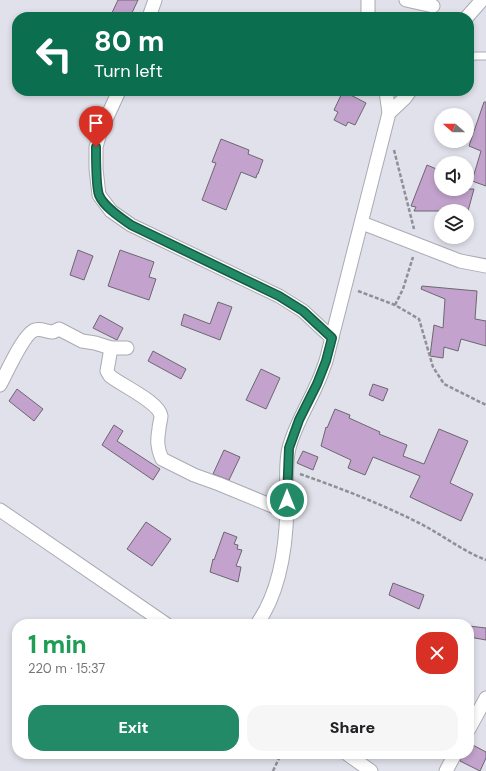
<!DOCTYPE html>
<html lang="en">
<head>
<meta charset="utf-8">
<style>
	body { margin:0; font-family:"DM Sans",sans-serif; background:#f6f6f6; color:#202124; height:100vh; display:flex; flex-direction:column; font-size:15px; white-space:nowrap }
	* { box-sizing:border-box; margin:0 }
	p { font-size:13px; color:#757577 }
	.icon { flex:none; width:22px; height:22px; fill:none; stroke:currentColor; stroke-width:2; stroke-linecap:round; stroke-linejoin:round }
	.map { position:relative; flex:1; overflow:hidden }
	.panel { position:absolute; left:12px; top:619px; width:462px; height:140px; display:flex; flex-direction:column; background:#fff; border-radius:16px; box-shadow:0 2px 6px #0003 }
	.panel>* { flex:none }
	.banner { position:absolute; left:12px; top:12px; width:462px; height:84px; border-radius:16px; box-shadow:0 2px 6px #0003; background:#0b6e4f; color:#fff; overflow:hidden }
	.needle { width:26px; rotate:291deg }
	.tools { position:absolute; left:434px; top:108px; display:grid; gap:8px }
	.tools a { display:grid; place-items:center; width:40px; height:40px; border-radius:50%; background:#fff; box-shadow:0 2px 6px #0003; font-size:20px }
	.pin { position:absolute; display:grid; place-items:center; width:34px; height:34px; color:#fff; margin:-41px -17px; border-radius:50% 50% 50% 0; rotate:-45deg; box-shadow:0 0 4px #0007 }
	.pin .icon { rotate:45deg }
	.me { position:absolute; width:44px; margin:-22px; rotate:0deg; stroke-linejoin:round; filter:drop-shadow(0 0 3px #0008) }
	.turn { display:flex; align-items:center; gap:14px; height:84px; padding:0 16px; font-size:18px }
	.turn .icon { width:52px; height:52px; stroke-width:2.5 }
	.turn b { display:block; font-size:28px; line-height:34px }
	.round { display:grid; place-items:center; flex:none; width:42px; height:42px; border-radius:16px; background:#f6f6f6 }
	.summary { display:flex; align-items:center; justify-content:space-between; height:68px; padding:0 16px }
	h1 { font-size:24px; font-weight:800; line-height:30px; color:#1e9e55 }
	.primary-button { display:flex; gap:8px; margin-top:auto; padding:8px 16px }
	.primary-button a { flex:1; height:46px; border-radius:16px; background:#228a66; color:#fff; font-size:16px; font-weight:800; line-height:46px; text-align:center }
	.primary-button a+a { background:#f6f6f6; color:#202124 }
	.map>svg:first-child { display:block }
	.building { fill:#c3a3cd; stroke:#6c676e }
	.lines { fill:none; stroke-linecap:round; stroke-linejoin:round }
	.service-casing { stroke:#aaaab4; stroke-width:9 }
	.minor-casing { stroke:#aaaab4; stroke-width:15 }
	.path { stroke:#8f8f96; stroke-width:2.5; stroke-dasharray:4 2; stroke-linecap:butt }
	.service { stroke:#fff; stroke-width:7 }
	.minor { stroke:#fff; stroke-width:13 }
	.route-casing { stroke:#165a42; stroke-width:10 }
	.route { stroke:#228a66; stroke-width:7 }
</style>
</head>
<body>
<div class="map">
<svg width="486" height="771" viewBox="0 0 486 771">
	<rect width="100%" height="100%" fill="#e1e1eb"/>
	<!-- building -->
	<g class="building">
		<path d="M 118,0 L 138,0 L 130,17 L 110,17 Z"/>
		<path d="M 343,91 L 366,103 L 355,125 L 348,122 L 346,126 L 334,120 L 338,112 L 334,110 Z"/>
		<path d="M 484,102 L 486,102 L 486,186 L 472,181 L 481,151 L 469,146 Z"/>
		<path d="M 221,139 L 249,150 L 248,154 L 263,160 L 258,174 L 257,174 L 256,178 L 241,172 L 226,210 L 202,200 L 216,163 L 212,162 Z"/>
		<path d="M 427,165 L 441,171 L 441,189 L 474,189 L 468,211 L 414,211 L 416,207 L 411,206 Z"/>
		<path d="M 78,250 L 93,256 L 84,280 L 70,275 Z"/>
		<path d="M 120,250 L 154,262 L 149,277 L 156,279 L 149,300 L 108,286 Z"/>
		<path d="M 422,286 L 477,291 L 475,319 L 486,321 L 486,346 L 461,339 L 458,351 L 444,347 L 443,358 L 430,356 L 434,325 L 443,328 L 445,299 L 421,289 Z"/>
		<path d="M 218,302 L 232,307 L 220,340 L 181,325 L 184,314 L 210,324 Z"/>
		<path d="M 100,315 L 123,328 L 117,340 L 93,328 Z"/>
		<path d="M 153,351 L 186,369 L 181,379 L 148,361 Z"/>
		<path d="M 261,369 L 280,378 L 266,409 L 246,400 Z"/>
		<path d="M 373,384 L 388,389 L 383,401 L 369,395 Z"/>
		<path d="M 17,389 L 43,409 L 34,421 L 9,401 Z"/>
		<path d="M 335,409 L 350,415 L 349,418 L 380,432 L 379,434 L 407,445 L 403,456 L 424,464 L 439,429 L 468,441 L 450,483 L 473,494 L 461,521 L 410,497 L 420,476 L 373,457 L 365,475 L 348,468 L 351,460 L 321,446 L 326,427 L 327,428 Z"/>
		<path d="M 114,425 L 123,431 L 117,441 L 160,469 L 153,480 L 102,445 Z"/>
		<path d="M 224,450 L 240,457 L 229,480 L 213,474 Z"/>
		<path d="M 303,451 L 318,457 L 313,470 L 297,463 Z"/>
		<path d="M 146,522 L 171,539 L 152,566 L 127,549 Z"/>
		<path d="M 224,532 L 237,537 L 234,544 L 238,545 L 237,549 L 242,550 L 236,566 L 241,567 L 238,582 L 210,572 L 213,559 L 214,560 Z"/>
		<path d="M 393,583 L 424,595 L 419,609 L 389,595 Z"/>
		<path d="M 469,626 L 486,628 L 486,640 L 469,637 Z"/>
		<path d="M 469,743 L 486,752 L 486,758 L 480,771 L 460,761 L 463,754 L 469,754 Z"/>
	</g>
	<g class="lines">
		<defs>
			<path id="service" d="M 469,57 L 476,56 L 486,56"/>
			<g id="minor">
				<path d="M 406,0 L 433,6"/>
				<path d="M 149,17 L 155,0"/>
				<path d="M 368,17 L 368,0"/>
				<path d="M 467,17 L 482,0"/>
				<path d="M 119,91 L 101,130 L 96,147 L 96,169 L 99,195 L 111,211 L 131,225 L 279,296 L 303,311 L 332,338"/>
				<path d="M 389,113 L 405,98 L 410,91"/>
				<path d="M 362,223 L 460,261 L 486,266"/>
				<path d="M 111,348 L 107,371 L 110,376 C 121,385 159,402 161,416 C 161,420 159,425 159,429 C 157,440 157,448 162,459 L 194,475 L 219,484 L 287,512"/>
				<path d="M 0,385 C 6,374 24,333 35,330 C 41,328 47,332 53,332 L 59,329 L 82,341 L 95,343 L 111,348 L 127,348"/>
				<path d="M 0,510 L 166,624"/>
				<path d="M 257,624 C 282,589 287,541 287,499 C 287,483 285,464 289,448 C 295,425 308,405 317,384 C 321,376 323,369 326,361 L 389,113 L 386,91"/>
				<path d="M 469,729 L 486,698"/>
				<path d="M 347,754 L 371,771"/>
				<path d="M 446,771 L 455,754"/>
			</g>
		</defs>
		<!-- service casing -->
		<use href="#service" class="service-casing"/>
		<!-- minor casing -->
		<use href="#minor" class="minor-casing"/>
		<!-- path -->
		<g class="path">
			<path d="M 394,150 L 414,229"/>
			<path d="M 358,291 L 395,305 L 419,319 L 433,367 L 444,384 L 486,405"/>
			<path d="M 395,305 L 403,289 L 413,257"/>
			<path d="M 300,474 C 340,488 379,503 417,522 C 440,533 462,551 486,560"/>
			<path d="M 273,771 L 281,754"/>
		</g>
		<!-- service -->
		<use href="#service" class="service"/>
		<!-- minor -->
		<use href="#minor" class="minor"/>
	</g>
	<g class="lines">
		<defs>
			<path id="route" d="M 96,147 C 96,158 96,186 99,195 C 104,207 121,218 131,225 L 279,296 L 303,311 L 332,338 L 326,361 L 317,384 L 299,420 L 289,448 L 287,500"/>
		</defs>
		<!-- route casing -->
		<use href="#route" class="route-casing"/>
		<!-- route -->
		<use href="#route" class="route"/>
	</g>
</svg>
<div class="tools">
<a><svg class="needle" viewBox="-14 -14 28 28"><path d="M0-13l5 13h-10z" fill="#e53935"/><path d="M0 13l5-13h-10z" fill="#757577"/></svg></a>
<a><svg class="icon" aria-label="sound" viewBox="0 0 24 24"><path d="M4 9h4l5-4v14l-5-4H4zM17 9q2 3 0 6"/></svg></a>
<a><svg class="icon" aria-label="layers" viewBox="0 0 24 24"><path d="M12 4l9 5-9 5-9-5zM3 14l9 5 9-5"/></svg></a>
</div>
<div class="pin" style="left:96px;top:147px;background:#d93025"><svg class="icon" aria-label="arrive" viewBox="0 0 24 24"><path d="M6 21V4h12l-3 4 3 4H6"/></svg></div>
<svg class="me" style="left:287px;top:500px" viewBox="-20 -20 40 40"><circle r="17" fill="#228a66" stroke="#fff" stroke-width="3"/><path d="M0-11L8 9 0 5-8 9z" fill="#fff"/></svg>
<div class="banner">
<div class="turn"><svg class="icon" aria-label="left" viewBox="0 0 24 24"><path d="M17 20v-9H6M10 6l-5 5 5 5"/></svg><div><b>80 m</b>Turn left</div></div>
</div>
<section class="panel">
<div class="summary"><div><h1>1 min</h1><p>220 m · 15:37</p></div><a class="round" style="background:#d93025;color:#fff"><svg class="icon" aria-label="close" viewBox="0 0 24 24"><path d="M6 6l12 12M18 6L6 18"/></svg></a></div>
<div class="primary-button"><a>Exit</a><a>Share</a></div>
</section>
</div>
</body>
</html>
